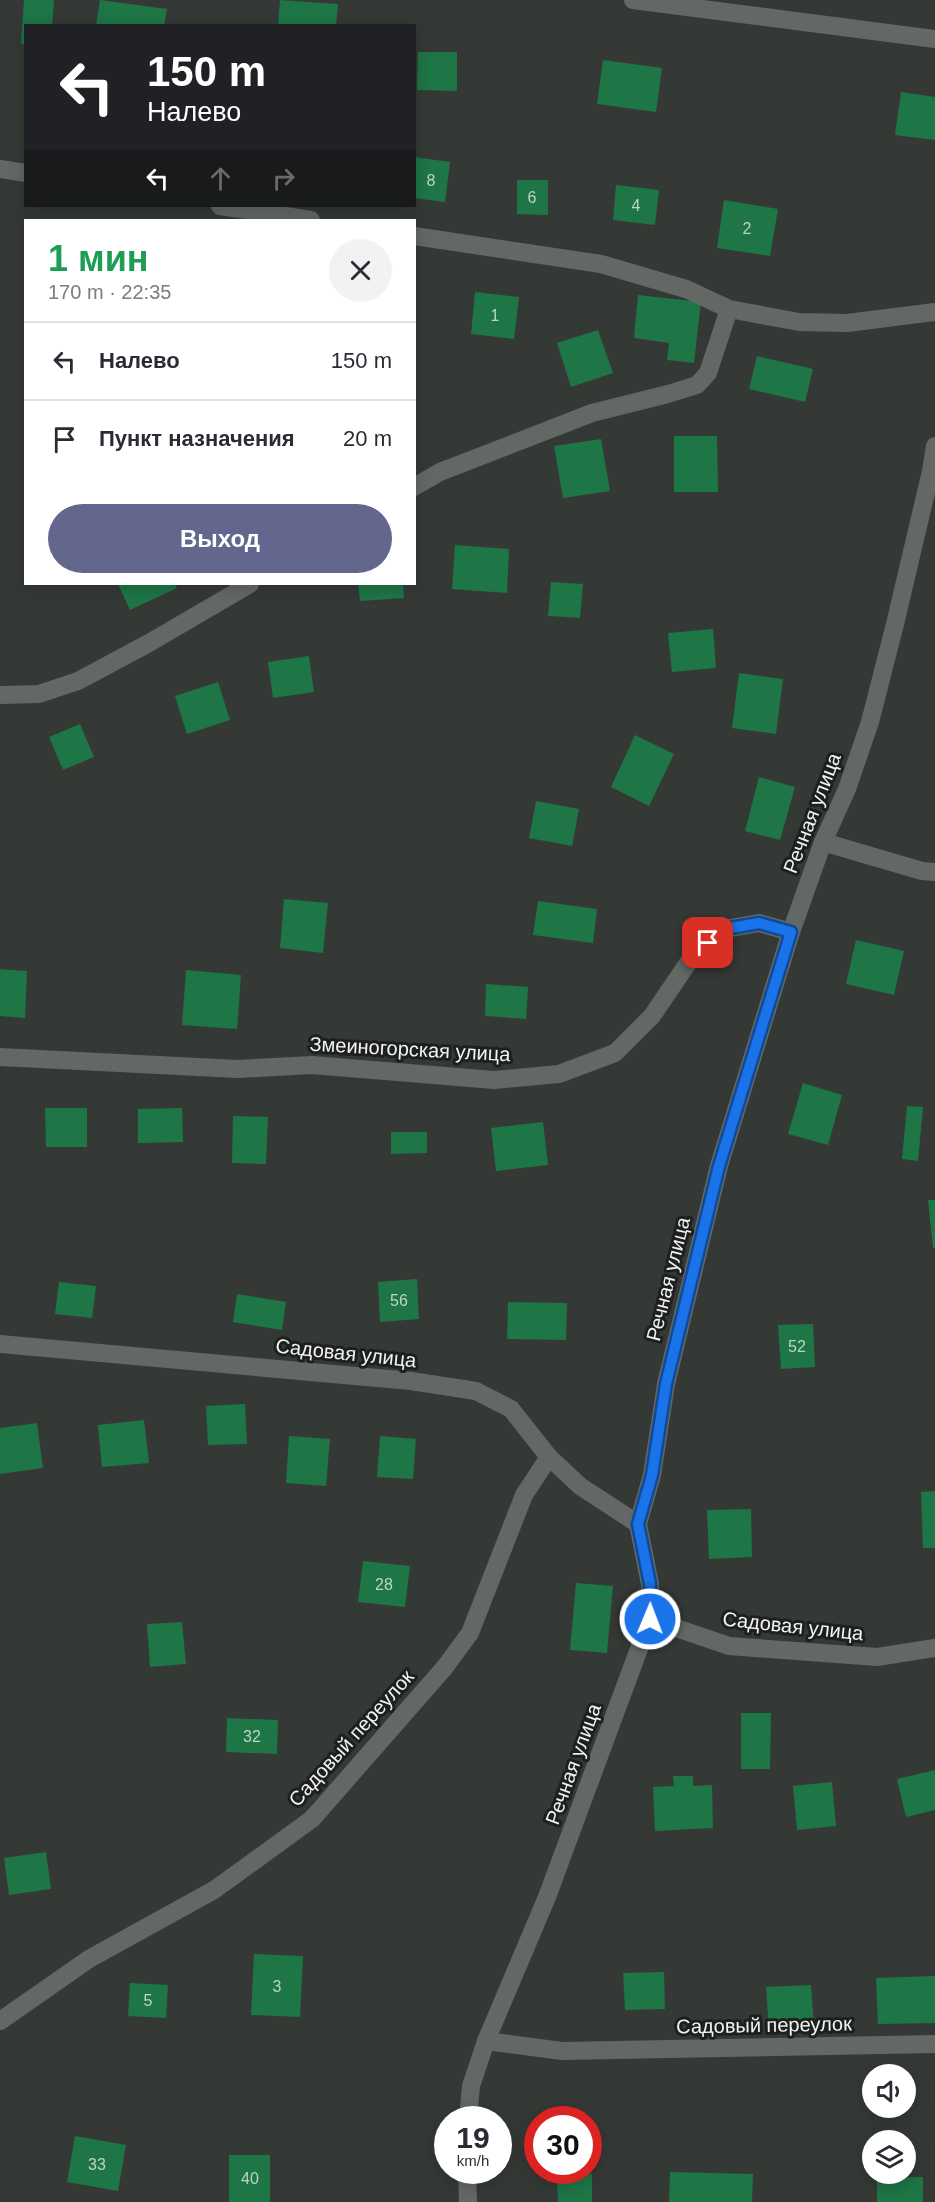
<!DOCTYPE html>
<html lang="ru">
<head>
<meta charset="utf-8">
<style>
	body { margin:0; font-family:Helvetica,sans-serif; background:#f2f2f3; color:#2b2b33; height:100vh; display:flex; flex-direction:column; font-size:22px; white-space:nowrap }
	* { box-sizing:border-box; margin:0 }
	p { font-size:20px; color:#7c7c81 }
	.icon { flex:none; width:33px; height:33px; fill:none; stroke:currentColor; stroke-width:2; stroke-linecap:round; stroke-linejoin:round }
	.map { position:relative; flex:1; overflow:hidden }
	.drawer { position:absolute; left:24px; top:219px; width:392px; height:366px; display:flex; flex-direction:column; background:#fff; border-radius:0px; box-shadow:0 3px 15px #0003 }
	.drawer>* { flex:none }
	.top-card { position:absolute; left:24px; top:24px; width:392px; height:183px; border-radius:0px; box-shadow:0 3px 15px #0003; background:#202124; color:#fff; overflow:hidden }
	.buttons { position:absolute; left:862px; top:2064px; display:grid; gap:12px }
	.buttons a { display:grid; place-items:center; width:54px; height:54px; border-radius:50%; background:#fff; box-shadow:0 3px 15px #0003; font-size:30px }
	.speed { position:absolute; left:434px; top:2106px; display:flex; gap:12px; font-size:30px; font-weight:700; text-align:center }
	.speed>* { display:grid; place-content:center; width:78px; height:78px; border-radius:50%; background:#fff; box-shadow:0 3px 15px #0003; line-height:1 }
	.speed small { font-size:15px; font-weight:400 }
	.speed .limit { border:9px solid #d22; background:#fff; color:#111 }
	.pin { position:absolute; display:grid; place-items:center; width:51px; height:51px; color:#fff; margin:-26px; border-radius:12px; box-shadow:0 3px 9px #0006 }
	.me { position:absolute; width:66px; margin:-33px; rotate:1deg; stroke-linejoin:round; filter:drop-shadow(0 0 4px #0008) }
	.turn { display:flex; align-items:center; gap:21px; height:126px; padding:0 24px; font-size:27px }
	.turn .icon { width:78px; height:78px; stroke-width:2.5 }
	.turn b { display:block; font-size:42px; line-height:51px }
	.lanes { display:flex; align-items:center; height:57px; padding:0 24px; background:#0003; justify-content:center; gap:30px; direction:ltr }
	.lanes .off { opacity:.35 }
	.round { display:grid; place-items:center; flex:none; width:63px; height:63px; border-radius:32px; background:#f2f2f3 }
	.headline { display:flex; align-items:center; justify-content:space-between; height:102px; padding:0 24px }
	h1 { font-size:36px; font-weight:700; line-height:45px; color:#1e9e55 }
	.cta { display:flex; gap:12px; margin-top:auto; padding:12px 24px }
	.cta a { flex:1; height:69px; border-radius:36px; background:#63678d; color:#fff; font-size:24px; font-weight:700; line-height:69px; text-align:center }
	ul { padding:0; list-style:none }
	li { display:flex; align-items:center; gap:18px; height:78px; padding:0 24px; border-top:2px solid #e1e1e2 }
	li div { flex:1 }
	li b { display:block; font-size:22px }
	li em { font-style:normal }
	.map>svg:first-child { display:block }
	.building { fill:#1e7546 }
	.lines { fill:none; stroke-linecap:round; stroke-linejoin:round }
	.street { stroke:#636865; stroke-width:18 }
	.route-casing { stroke:#114b97; stroke-width:15 }
	.route { stroke:#1a73e8; stroke-width:10 }
	.labels { text-anchor:middle; dominant-baseline:central; stroke-width:6; stroke-linejoin:round; paint-order:stroke }
	.number-label { font-size:16px; fill:#bcd4c7 }
	.street-label { font-size:20px; fill:#f1f4f2; stroke:#1e201e }
</style>
</head>
<body>
<div class="map">
<svg width="935" height="2202" viewBox="0 0 935 2202">
	<rect width="100%" height="100%" fill="#353936"/>
	<!-- building -->
	<g class="building">
		<path d="M 24,0 L 54,0 L 52,26 L 26,26 L 26,45 L 21,44 Z"/>
		<path d="M 100,0 L 167,9 L 164,26 L 96,26 Z"/>
		<path d="M 280,0 L 338,4 L 336,26 L 278,26 Z"/>
		<path d="M 418,52 L 457,52 L 457,91 L 417,90 Z"/>
		<path d="M 603,60 L 662,68 L 656,112 L 597,104 Z"/>
		<path d="M 901,92 L 935,97 L 935,140 L 895,135 Z"/>
		<path d="M 414,157 L 450,162 L 445,202 L 414,198 Z"/>
		<path d="M 517,180 L 548,180 L 548,215 L 517,214 Z"/>
		<path d="M 616,185 L 659,190 L 655,225 L 613,220 Z"/>
		<path d="M 724,200 L 778,209 L 770,256 L 717,248 Z"/>
		<path d="M 475,292 L 519,297 L 514,339 L 471,334 Z"/>
		<path d="M 638,295 L 701,302 L 694,363 L 667,360 L 669,343 L 634,338 Z"/>
		<path d="M 598,330 L 613,373 L 571,387 L 557,343 Z"/>
		<path d="M 757,356 L 813,369 L 805,402 L 749,389 Z"/>
		<path d="M 674,436 L 717,436 L 718,492 L 674,492 Z"/>
		<path d="M 601,439 L 610,491 L 563,498 L 554,446 Z"/>
		<path d="M 455,545 L 509,549 L 507,593 L 452,589 Z"/>
		<path d="M 551,582 L 583,584 L 580,618 L 548,616 Z"/>
		<path d="M 118,584 L 175,584 L 177,588 L 130,610 Z"/>
		<path d="M 358,584 L 403,584 L 404,598 L 360,601 Z"/>
		<path d="M 713,629 L 716,668 L 672,672 L 668,633 Z"/>
		<path d="M 309,656 L 314,692 L 273,698 L 268,662 Z"/>
		<path d="M 739,673 L 783,679 L 776,734 L 732,728 Z"/>
		<path d="M 218,682 L 230,720 L 187,734 L 175,696 Z"/>
		<path d="M 80,724 L 94,757 L 63,770 L 49,737 Z"/>
		<path d="M 635,735 L 674,754 L 649,806 L 611,787 Z"/>
		<path d="M 759,777 L 795,787 L 780,840 L 745,831 Z"/>
		<path d="M 536,801 L 579,809 L 572,846 L 529,838 Z"/>
		<path d="M 284,899 L 328,903 L 323,953 L 280,948 Z"/>
		<path d="M 538,901 L 597,909 L 593,943 L 533,935 Z"/>
		<path d="M 856,940 L 904,951 L 894,995 L 846,984 Z"/>
		<path d="M 0,969 L 27,971 L 25,1018 L 0,1016 Z"/>
		<path d="M 186,970 L 241,975 L 237,1029 L 182,1025 Z"/>
		<path d="M 486,984 L 528,987 L 526,1019 L 485,1016 Z"/>
		<path d="M 803,1083 L 842,1095 L 828,1145 L 788,1134 Z"/>
		<path d="M 907,1106 L 923,1107 L 918,1161 L 902,1159 Z"/>
		<path d="M 45,1108 L 87,1108 L 87,1147 L 46,1147 Z"/>
		<path d="M 182,1108 L 183,1142 L 138,1143 L 138,1109 Z"/>
		<path d="M 233,1116 L 268,1117 L 266,1164 L 232,1163 Z"/>
		<path d="M 543,1122 L 548,1165 L 496,1171 L 491,1128 Z"/>
		<path d="M 391,1132 L 427,1132 L 427,1153 L 391,1154 Z"/>
		<path d="M 928,1200 L 935,1200 L 935,1248 L 933,1248 Z"/>
		<path d="M 417,1279 L 419,1319 L 380,1322 L 378,1282 Z"/>
		<path d="M 59,1282 L 96,1286 L 92,1318 L 55,1314 Z"/>
		<path d="M 237,1294 L 286,1302 L 282,1330 L 233,1322 Z"/>
		<path d="M 508,1302 L 567,1303 L 566,1340 L 507,1339 Z"/>
		<path d="M 813,1324 L 815,1367 L 781,1369 L 778,1325 Z"/>
		<path d="M 245,1404 L 247,1444 L 208,1445 L 206,1406 Z"/>
		<path d="M 144,1420 L 149,1463 L 102,1467 L 98,1425 Z"/>
		<path d="M 37,1423 L 43,1468 L 0,1474 L 0,1428 Z"/>
		<path d="M 289,1436 L 330,1439 L 326,1486 L 286,1483 Z"/>
		<path d="M 380,1436 L 416,1439 L 413,1479 L 377,1477 Z"/>
		<path d="M 935,1491 L 935,1548 L 923,1548 L 921,1492 Z"/>
		<path d="M 751,1509 L 752,1557 L 709,1559 L 707,1510 Z"/>
		<path d="M 363,1561 L 410,1566 L 405,1607 L 358,1602 Z"/>
		<path d="M 576,1583 L 613,1586 L 607,1653 L 570,1650 Z"/>
		<path d="M 182,1622 L 186,1664 L 150,1667 L 147,1624 Z"/>
		<path d="M 741,1713 L 771,1713 L 770,1769 L 741,1769 Z"/>
		<path d="M 227,1718 L 278,1720 L 277,1754 L 226,1752 Z"/>
		<path d="M 935,1770 L 935,1810 L 906,1817 L 897,1779 Z"/>
		<path d="M 673,1776 L 693,1776 L 693,1786 L 712,1785 L 713,1828 L 655,1831 L 653,1787 L 674,1786 Z"/>
		<path d="M 832,1782 L 836,1826 L 797,1830 L 793,1786 Z"/>
		<path d="M 46,1852 L 51,1889 L 9,1895 L 4,1858 Z"/>
		<path d="M 254,1954 L 303,1956 L 300,2017 L 251,2015 Z"/>
		<path d="M 664,1972 L 665,2009 L 625,2010 L 623,1973 Z"/>
		<path d="M 935,1976 L 935,2023 L 878,2024 L 876,1978 Z"/>
		<path d="M 130,1983 L 168,1985 L 166,2018 L 128,2016 Z"/>
		<path d="M 811,1985 L 814,2027 L 769,2030 L 766,1987 Z"/>
		<path d="M 75,2136 L 126,2145 L 118,2191 L 67,2182 Z"/>
		<rect x="229" y="2155" width="41" height="47"/>
		<path d="M 670,2172 L 753,2174 L 752,2202 L 669,2202 Z"/>
		<path d="M 557,2174 L 592,2174 L 592,2202 L 558,2202 Z"/>
		<path d="M 923,2177 L 923,2202 L 877,2202 L 877,2178 Z"/>
	</g>
	<g class="lines">
		<!-- street -->
		<g class="street">
			<path d="M 633,0 L 935,39"/>
			<path d="M 0,169 L 26,173"/>
			<path d="M 220,206 L 311,220"/>
			<path d="M 414,236 L 601,264 L 686,289 L 729,309 L 799,322 L 847,323 L 935,312"/>
			<path d="M 414,487 L 440,472 L 592,413 L 668,394 L 697,385 L 708,373 L 729,309"/>
			<path d="M 0,695 L 39,694 L 78,681 L 149,643 L 250,584"/>
			<path d="M 823,842 L 922,871 L 935,872"/>
			<path d="M 0,1057 L 238,1069 L 312,1065 L 494,1080 L 559,1074 L 615,1053 L 652,1016 L 692,957 L 725,929 L 759,923 L 791,932"/>
			<path d="M 0,1344 L 411,1381 L 476,1391 L 511,1409 L 549,1457 L 580,1486 L 638,1524"/>
			<path d="M 650,1619 L 729,1646 L 877,1657 L 935,1648"/>
			<path d="M 0,2021 L 89,1959 L 214,1890 L 312,1819 L 445,1667 L 470,1633 L 524,1495 L 549,1457"/>
			<path d="M 486,2041 L 562,2051 L 935,2044"/>
			<path d="M 468,2120 L 471,2086 L 486,2041 L 547,1897 L 650,1619 L 650,1584 L 638,1524 L 652,1475 L 666,1384 L 719,1166 L 791,932 L 823,842 L 847,789 L 870,722 L 896,620 L 931,471 L 935,446"/>
			<path d="M 467,2170 L 468,2202"/>
		</g>
	</g>
	<g class="lines">
		<defs>
			<path id="route" d="M 650,1619 L 650,1584 L 638,1524 L 652,1475 L 666,1384 L 719,1166 L 791,932 L 759,923 L 725,929 L 708,943"/>
		</defs>
		<!-- route casing -->
		<use href="#route" class="route-casing"/>
		<!-- route -->
		<use href="#route" class="route"/>
	</g>
	<g class="labels">
		<!-- number labels -->
		<g class="number-label">
			<text x="431" y="180">8</text>
			<text x="532" y="197">6</text>
			<text x="636" y="205">4</text>
			<text x="747" y="228">2</text>
			<text x="495" y="315">1</text>
			<text x="399" y="1300">56</text>
			<text x="797" y="1346">52</text>
			<text x="384" y="1584">28</text>
			<text x="252" y="1736">32</text>
			<text x="277" y="1986">3</text>
			<text x="148" y="2000">5</text>
			<text x="97" y="2164">33</text>
			<text x="250" y="2178">40</text>
		</g>
		<!-- street labels -->
		<g class="street-label">
			<text transform="translate(812 813) rotate(-69)">Речная улица</text>
			<text transform="translate(410 1049) rotate(3)">Змеиногорская улица</text>
			<text transform="translate(668 1279) rotate(-76)">Речная улица</text>
			<text transform="translate(346 1353) rotate(6)">Садовая улица</text>
			<text transform="translate(793 1626) rotate(6)">Садовая улица</text>
			<text transform="translate(351 1738) rotate(-48)">Садовый переулок</text>
			<text transform="translate(573 1764) rotate(-70)">Речная улица</text>
			<text transform="translate(764 2025) rotate(-1)">Садовый переулок</text>
		</g>
	</g>
</svg>
<div class="buttons">
<a><svg class="icon" aria-label="sound" viewBox="0 0 24 24"><path d="M4 9h4l5-4v14l-5-4H4zM17 9q2 3 0 6"/></svg></a>
<a><svg class="icon" aria-label="layers" viewBox="0 0 24 24"><path d="M12 4l9 5-9 5-9-5zM3 14l9 5 9-5"/></svg></a>
</div>
<div class="speed"><div>19<small>km/h</small></div><div class="limit">30</div></div>
<div class="pin" style="left:708px;top:943px;background:#d93025"><svg class="icon" aria-label="arrive" viewBox="0 0 24 24"><path d="M6 21V4h12l-3 4 3 4H6"/></svg></div>
<svg class="me" style="left:650px;top:1619px" viewBox="-20 -20 40 40"><circle r="17" fill="#1a73e8" stroke="#fff" stroke-width="3"/><path d="M0-11L8 9 0 5-8 9z" fill="#fff"/></svg>
<div class="top-card">
<div class="turn"><svg class="icon" aria-label="left" viewBox="0 0 24 24"><path d="M17 20v-9H6M10 6l-5 5 5 5"/></svg><div><b>150 m</b>Налево</div></div>
<div class="lanes"><svg class="icon" aria-label="left" viewBox="0 0 24 24"><path d="M17 20v-9H6M10 6l-5 5 5 5"/></svg><svg class="icon off" aria-label="ahead" viewBox="0 0 24 24"><path d="M12 20V5M6 11l6-6 6 6"/></svg><svg class="icon off" aria-label="right" viewBox="0 0 24 24"><path d="M7 20v-9h11M14 6l5 5-5 5"/></svg></div>
</div>
<section class="drawer">
<div class="headline"><div><h1>1 мин</h1><p>170 m · 22:35</p></div><a class="round"><svg class="icon" aria-label="close" viewBox="0 0 24 24"><path d="M6 6l12 12M18 6L6 18"/></svg></a></div>
<ul>
<li><svg class="icon" aria-label="left" viewBox="0 0 24 24"><path d="M17 20v-9H6M10 6l-5 5 5 5"/></svg><div><b>Налево</b></div><em>150 m</em></li>
<li><svg class="icon" aria-label="arrive" viewBox="0 0 24 24"><path d="M6 21V4h12l-3 4 3 4H6"/></svg><div><b>Пункт назначения</b></div><em>20 m</em></li>
</ul>
<div class="cta"><a>Выход</a></div>
</section>
</div>
</body>
</html>
